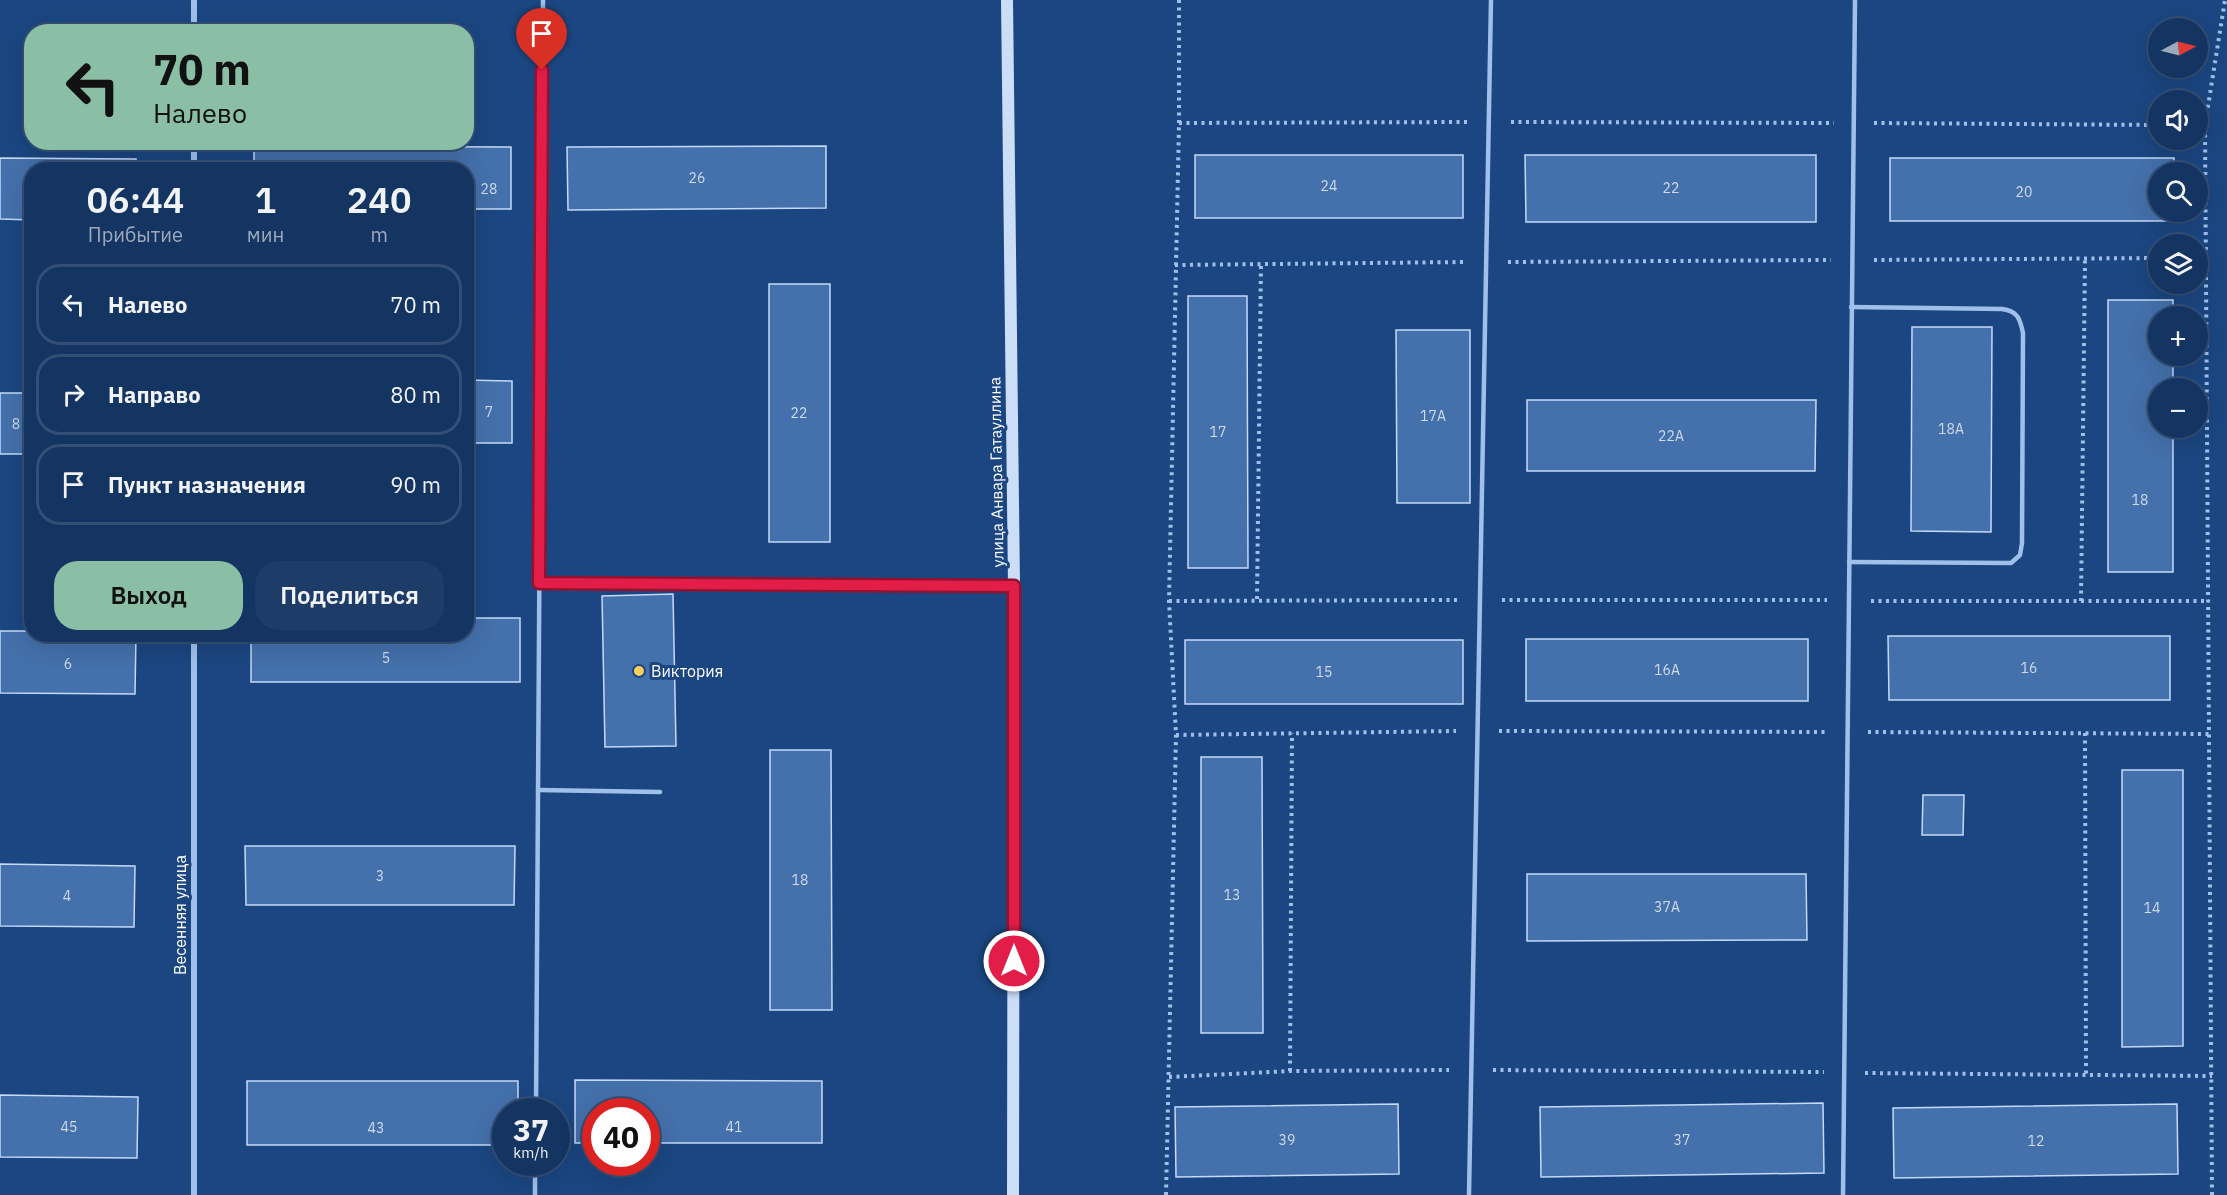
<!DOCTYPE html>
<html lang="ru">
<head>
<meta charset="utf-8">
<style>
	body { margin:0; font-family:"IBM Plex Sans",sans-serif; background:#1d3c67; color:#f1f3f6; height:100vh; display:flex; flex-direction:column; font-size:22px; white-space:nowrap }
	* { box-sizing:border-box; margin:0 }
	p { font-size:20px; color:#9daabd }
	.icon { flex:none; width:33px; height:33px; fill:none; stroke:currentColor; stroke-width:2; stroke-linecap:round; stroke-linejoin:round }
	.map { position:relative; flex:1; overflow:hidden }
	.sheet { position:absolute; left:24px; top:162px; width:450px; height:480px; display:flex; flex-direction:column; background:#143461; border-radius:24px; box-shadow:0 6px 24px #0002,0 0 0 2px #334f76 }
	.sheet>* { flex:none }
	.guide { position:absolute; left:24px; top:24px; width:450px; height:126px; border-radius:24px; box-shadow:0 6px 24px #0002,0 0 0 2px #334f76; background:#8abfa5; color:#111; overflow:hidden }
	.needle { width:39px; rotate:83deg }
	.controls { position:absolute; left:2148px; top:18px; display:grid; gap:12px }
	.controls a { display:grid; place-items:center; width:60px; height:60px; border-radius:50%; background:#143461; box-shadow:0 6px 24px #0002,0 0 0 2px #334f76; font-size:30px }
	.speed { position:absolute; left:492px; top:1098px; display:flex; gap:12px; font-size:30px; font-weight:700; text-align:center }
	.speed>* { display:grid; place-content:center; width:78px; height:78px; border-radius:50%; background:#143461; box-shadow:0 6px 24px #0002,0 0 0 2px #334f76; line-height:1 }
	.speed small { font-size:15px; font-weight:400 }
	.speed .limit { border:9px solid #d22; background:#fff; color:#111 }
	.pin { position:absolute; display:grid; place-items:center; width:51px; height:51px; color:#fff; margin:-62px -26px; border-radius:50% 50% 50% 0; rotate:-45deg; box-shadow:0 0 6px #0007 }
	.pin .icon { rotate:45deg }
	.me { position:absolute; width:66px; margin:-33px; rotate:0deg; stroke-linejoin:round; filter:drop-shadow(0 0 4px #0008) }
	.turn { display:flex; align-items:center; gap:21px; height:126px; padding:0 30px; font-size:27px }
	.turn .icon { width:78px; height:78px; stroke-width:2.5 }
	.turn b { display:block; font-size:42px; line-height:51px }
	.eta { display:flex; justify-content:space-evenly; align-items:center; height:102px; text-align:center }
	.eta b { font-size:36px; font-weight:600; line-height:42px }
	.action { display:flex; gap:12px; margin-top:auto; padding:12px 30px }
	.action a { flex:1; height:69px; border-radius:24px; background:#8abfa5; color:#111; font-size:24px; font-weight:600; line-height:69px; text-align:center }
	.action a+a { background:#1d3c67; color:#f1f3f6 }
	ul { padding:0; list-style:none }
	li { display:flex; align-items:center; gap:18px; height:81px; margin:0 12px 9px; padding:0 18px; border:3px solid #334f76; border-radius:24px }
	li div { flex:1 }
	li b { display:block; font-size:22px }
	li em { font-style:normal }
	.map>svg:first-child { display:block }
	.building { fill:#4470ab; stroke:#c4daf8; stroke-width:1.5 }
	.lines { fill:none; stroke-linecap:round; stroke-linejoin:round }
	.path { stroke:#9fc0ea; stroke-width:4; stroke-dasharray:3 4.5; stroke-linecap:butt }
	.lane { stroke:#9fc0ea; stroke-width:4.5 }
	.street { stroke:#9fc0ea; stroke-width:6 }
	.secondary { stroke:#cbddf7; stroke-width:12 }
	.route-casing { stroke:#92132f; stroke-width:15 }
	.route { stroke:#e11d48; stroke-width:10 }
	.poi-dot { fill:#fbcf5c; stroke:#1b4681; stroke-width:2 }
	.labels { text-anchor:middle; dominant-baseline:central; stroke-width:6; stroke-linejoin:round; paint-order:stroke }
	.number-label { font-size:14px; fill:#d0dbea }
	.street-label { font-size:16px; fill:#fff; stroke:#1b4681 }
	.poi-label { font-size:16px; fill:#fff; stroke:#1b4681; text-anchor:start }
</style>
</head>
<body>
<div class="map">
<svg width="2227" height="1195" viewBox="0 0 2227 1195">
	<rect width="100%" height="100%" fill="#1b4681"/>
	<!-- building -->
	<g class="building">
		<path d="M 254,146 L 511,147 L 511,209 L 466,209 L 466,170 L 254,170 Z"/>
		<path d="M 826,146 L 826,208 L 568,210 L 567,147 Z"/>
		<rect x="1195" y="155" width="268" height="63"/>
		<path d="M 1525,155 L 1816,155 L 1816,222 L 1526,222 Z"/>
		<path d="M 0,158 L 136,159 L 136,170 L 32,170 L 32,220 L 0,219 Z"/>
		<path d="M 1890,158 L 2174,158 L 2174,172 L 2158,172 L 2158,212 L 2174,212 L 2174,221 L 1890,221 Z"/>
		<rect x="769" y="284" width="61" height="258"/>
		<path d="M 1188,296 L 1247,296 L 1248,568 L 1188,568 Z"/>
		<path d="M 2108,300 L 2173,300 L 2173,316 L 2158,316 L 2158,356 L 2173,356 L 2173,388 L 2158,388 L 2158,428 L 2173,428 L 2173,572 L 2108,572 Z"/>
		<path d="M 1912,327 L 1992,327 L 1991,532 L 1911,531 Z"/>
		<path d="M 1396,330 L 1470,330 L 1470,503 L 1397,503 Z"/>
		<path d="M 466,380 L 512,381 L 512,443 L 466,443 Z"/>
		<rect x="0" y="393" width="32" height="61"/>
		<path d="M 1527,400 L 1816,400 L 1815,471 L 1527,471 Z"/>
		<path d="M 673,594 L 676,746 L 605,747 L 602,596 Z"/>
		<path d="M 466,618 L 520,618 L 520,682 L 251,682 L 251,634 L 466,634 Z"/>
		<path d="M 0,631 L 32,631 L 32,634 L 136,634 L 135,694 L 0,693 Z"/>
		<path d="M 1888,636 L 2170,636 L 2170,700 L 1889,700 Z"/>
		<rect x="1526" y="639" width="282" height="62"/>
		<rect x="1185" y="640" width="278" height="64"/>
		<path d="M 770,750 L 831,750 L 832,1010 L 770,1010 Z"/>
		<path d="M 1201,757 L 1262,757 L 1263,1033 L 1201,1033 Z"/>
		<path d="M 2122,770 L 2183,770 L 2183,1046 L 2122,1047 Z"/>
		<path d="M 1923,795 L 1964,795 L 1963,835 L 1922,835 Z"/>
		<path d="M 245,846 L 515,846 L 514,905 L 246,905 Z"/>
		<path d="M 0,864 L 135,866 L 134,927 L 0,926 Z"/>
		<path d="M 1527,874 L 1806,874 L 1807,940 L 1527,941 Z"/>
		<path d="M 575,1080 L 822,1081 L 822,1143 L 646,1143 L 646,1112 L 596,1112 L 596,1143 L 575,1143 Z"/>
		<path d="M 247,1081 L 518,1081 L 518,1112 L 506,1112 L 506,1145 L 247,1145 Z"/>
		<path d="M 0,1095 L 138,1097 L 137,1158 L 0,1157 Z"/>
		<path d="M 1823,1103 L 1824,1173 L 1541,1177 L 1540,1107 Z"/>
		<path d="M 1398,1104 L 1399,1174 L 1176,1177 L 1175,1107 Z"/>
		<path d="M 2177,1104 L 2178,1174 L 1894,1178 L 1893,1108 Z"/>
	</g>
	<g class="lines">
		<!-- path -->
		<g class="path">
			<path d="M 1511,122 L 1834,123"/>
			<path d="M 1179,123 L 1468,122"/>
			<path d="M 1874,123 L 2158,125"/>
			<path d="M 2198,125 L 2205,125"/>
			<path d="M 2198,258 L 2206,258"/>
			<path d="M 1874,260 L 2158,258"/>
			<path d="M 1508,262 L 1831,260"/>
			<path d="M 1175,265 L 1465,262"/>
			<path d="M 1257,599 L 1261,263"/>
			<path d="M 1502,600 L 1827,600"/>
			<path d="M 1169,601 L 1458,600"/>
			<path d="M 1871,601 L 2209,601"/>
			<path d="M 2081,601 L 2085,259"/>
			<path d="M 1499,731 L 1828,732"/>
			<path d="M 1868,732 L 2209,734"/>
			<path d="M 2085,733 L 2086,1074"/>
			<path d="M 1176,735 L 1456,731"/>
			<path d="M 1493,1070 L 1824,1072"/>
			<path d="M 1290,1071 L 1292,733"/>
			<path d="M 1865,1073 L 2212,1076"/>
			<path d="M 1169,1077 L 1290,1071 L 1449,1070"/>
			<path d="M 1166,1195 L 1176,735 L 1169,601 L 1179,123 L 1179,0"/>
			<path d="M 2212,1195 L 2205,125 L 2225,0"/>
		</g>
		<!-- lane -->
		<g class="lane">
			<path d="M 1849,562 L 2011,563 L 2020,555 L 2022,543 L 2023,333 C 2020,319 2018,311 2002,309 L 1851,307"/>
			<path d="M 539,583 L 1013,586"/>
			<path d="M 538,790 L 660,792"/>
			<path d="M 536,1112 L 543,0"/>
			<path d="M 535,1195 L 535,1162"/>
			<path d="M 1469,1195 L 1491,0"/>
			<path d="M 1843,1195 L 1855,0"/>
		</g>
		<!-- street -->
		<g class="street">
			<path d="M 194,32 L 194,0"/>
			<path d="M 194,170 L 194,142"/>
			<path d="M 194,1195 L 194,634"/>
		</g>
		<!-- secondary -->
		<path class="secondary" d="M 1007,0 L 1014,586 L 1013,1195"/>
	</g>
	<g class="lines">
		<defs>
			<path id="route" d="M 542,70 L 539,583 L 1014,586 L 1014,961"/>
		</defs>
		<!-- route casing -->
		<use href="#route" class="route-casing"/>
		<!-- route -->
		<use href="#route" class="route"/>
	</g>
	<!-- markers -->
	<circle class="poi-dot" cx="639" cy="671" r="6"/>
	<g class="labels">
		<!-- number labels -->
		<g class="number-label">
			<text x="697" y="178">26</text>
			<text x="1329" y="186">24</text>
			<text x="1671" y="188">22</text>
			<text x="489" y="189">28</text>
			<text x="2024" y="192">20</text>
			<text x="489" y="412">7</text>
			<text x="799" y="413">22</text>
			<text x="1433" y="416">17А</text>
			<text x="16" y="424">8</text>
			<text x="1951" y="429">18А</text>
			<text x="1218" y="432">17</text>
			<text x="1671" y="436">22А</text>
			<text x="2140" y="500">18</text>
			<text x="386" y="658">5</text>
			<text x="68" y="664">6</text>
			<text x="2029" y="668">16</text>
			<text x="1667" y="670">16А</text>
			<text x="1324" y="672">15</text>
			<text x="380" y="876">3</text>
			<text x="800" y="880">18</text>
			<text x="1232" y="895">13</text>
			<text x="67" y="896">4</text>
			<text x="1667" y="907">37А</text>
			<text x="2152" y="908">14</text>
			<text x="69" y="1127">45</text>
			<text x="734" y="1127">41</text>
			<text x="376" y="1128">43</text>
			<text x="1287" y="1140">39</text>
			<text x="1682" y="1140">37</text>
			<text x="2036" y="1141">12</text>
		</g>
		<!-- street labels -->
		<g class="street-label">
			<text transform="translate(996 472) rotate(-91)">улица Анвара Гатауллина</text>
			<text transform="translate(180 915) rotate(-90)">Весенняя улица</text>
		</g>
		<!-- poi labels -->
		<g class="poi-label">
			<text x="651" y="671">Виктория</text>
		</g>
	</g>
</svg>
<div class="controls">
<a><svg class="needle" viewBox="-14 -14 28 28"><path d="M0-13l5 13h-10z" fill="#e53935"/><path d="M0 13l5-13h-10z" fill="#9daabd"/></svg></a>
<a><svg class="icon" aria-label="sound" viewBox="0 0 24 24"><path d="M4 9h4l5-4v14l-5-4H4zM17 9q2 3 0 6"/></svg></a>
<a><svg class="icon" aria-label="search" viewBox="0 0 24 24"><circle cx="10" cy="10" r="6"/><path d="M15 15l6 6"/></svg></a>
<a><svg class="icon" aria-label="layers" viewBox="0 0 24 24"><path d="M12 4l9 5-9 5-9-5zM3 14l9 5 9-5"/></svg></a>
<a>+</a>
<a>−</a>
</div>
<div class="speed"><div>37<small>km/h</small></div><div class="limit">40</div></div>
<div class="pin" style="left:542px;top:70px;background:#d93025"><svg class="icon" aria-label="arrive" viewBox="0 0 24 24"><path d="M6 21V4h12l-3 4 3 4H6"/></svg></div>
<svg class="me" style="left:1014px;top:961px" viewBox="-20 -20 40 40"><circle r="17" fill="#e11d48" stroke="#fff" stroke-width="3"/><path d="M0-11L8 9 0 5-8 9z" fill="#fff"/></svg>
<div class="guide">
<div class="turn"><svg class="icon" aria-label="left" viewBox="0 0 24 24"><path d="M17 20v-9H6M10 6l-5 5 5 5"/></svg><div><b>70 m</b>Налево</div></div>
</div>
<section class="sheet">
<div class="eta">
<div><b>06:44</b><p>Прибытие</p></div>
<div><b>1</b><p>мин</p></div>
<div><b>240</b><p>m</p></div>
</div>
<ul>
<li><svg class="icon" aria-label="left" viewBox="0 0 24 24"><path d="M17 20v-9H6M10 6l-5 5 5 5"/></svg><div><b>Налево</b></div><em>70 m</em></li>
<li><svg class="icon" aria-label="right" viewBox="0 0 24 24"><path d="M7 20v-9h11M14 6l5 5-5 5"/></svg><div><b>Направо</b></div><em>80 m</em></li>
<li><svg class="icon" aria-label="arrive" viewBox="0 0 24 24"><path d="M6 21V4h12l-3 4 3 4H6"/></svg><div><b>Пункт назначения</b></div><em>90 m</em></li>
</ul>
<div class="action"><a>Выход</a><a>Поделиться</a></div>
</section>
</div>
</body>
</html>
